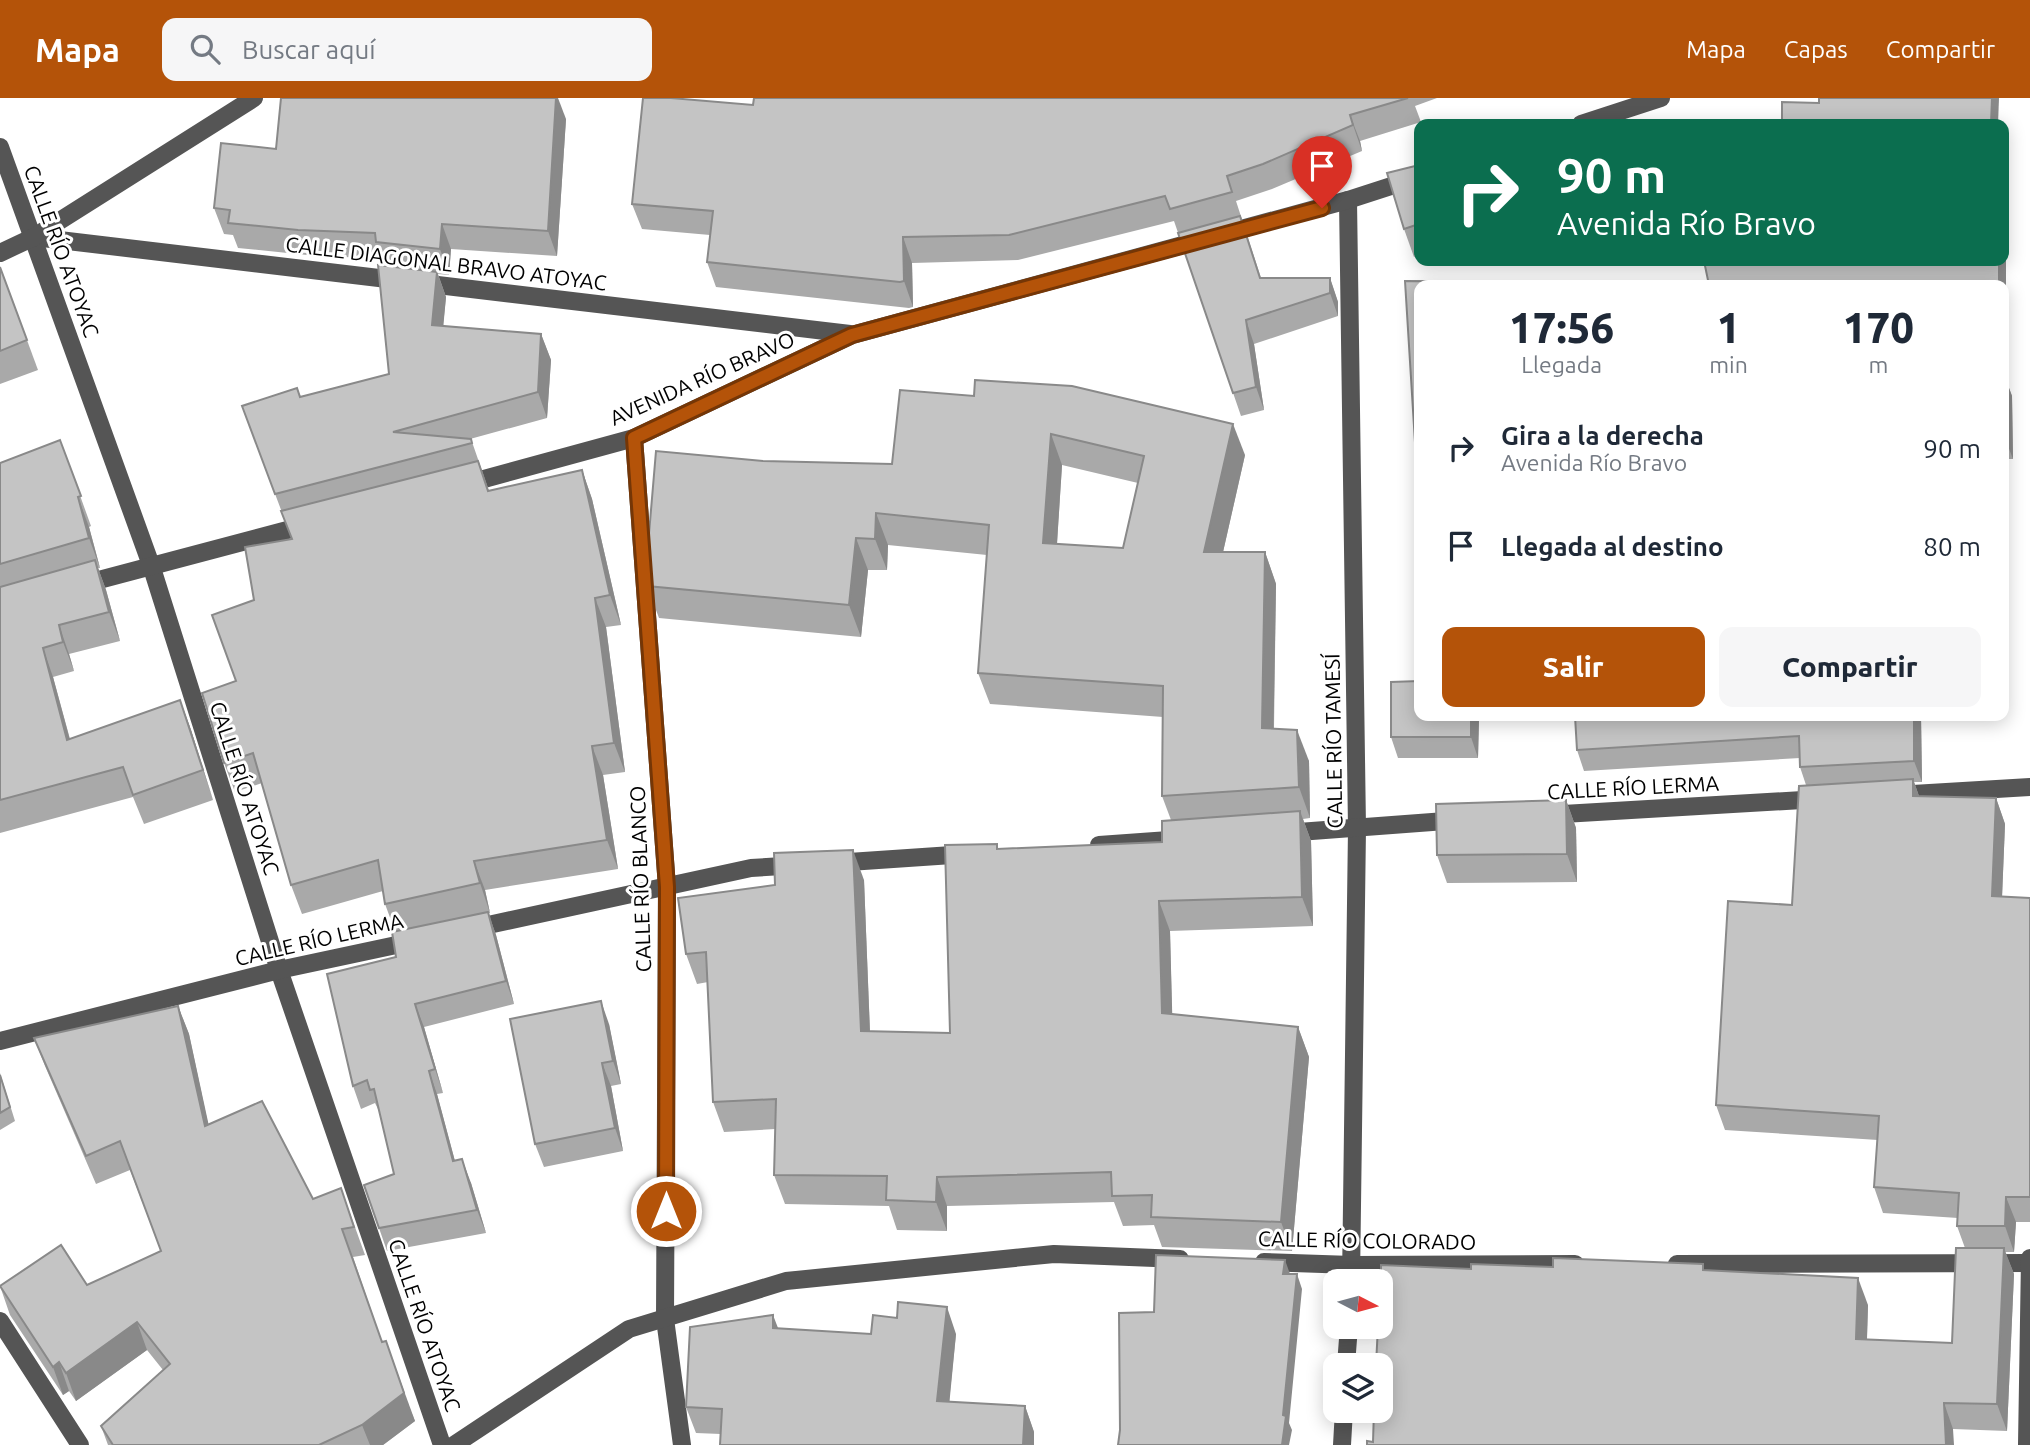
<!DOCTYPE html>
<html lang="es">
<head>
<meta charset="utf-8">
<style>
	body { margin:0; font-family:Ubuntu,sans-serif; background:#f6f6f7; color:#1f2937; height:100vh; display:flex; flex-direction:column; font-size:26px; white-space:nowrap }
	* { box-sizing:border-box; margin:0 }
	p { font-size:23px; color:#747a83 }
	.icon { flex:none; width:38px; height:38px; fill:none; stroke:currentColor; stroke-width:2; stroke-linecap:round; stroke-linejoin:round }
	.map { position:relative; flex:1; overflow:hidden }
	.sheet { position:absolute; left:1414px; top:182px; width:595px; height:441px; display:flex; flex-direction:column; background:#fff; border-radius:14px; box-shadow:0 4px 18px #0003 }
	.sheet>* { flex:none }
	.top-card { position:absolute; left:1414px; top:21px; width:595px; height:147px; border-radius:14px; box-shadow:0 4px 18px #0003; background:#0b6e4f; color:#fff; overflow:hidden }
	.needle { width:46px; rotate:96deg }
	.fabs { position:absolute; left:1323px; top:1171px; display:grid; gap:14px }
	.fabs a { display:grid; place-items:center; width:70px; height:70px; border-radius:14px; background:#fff; box-shadow:0 4px 18px #0003; font-size:35px }
	.pin { position:absolute; display:grid; place-items:center; width:60px; height:60px; color:#fff; margin:-72px -30px; border-radius:50% 50% 50% 0; rotate:-45deg; box-shadow:0 0 7px #0007 }
	.pin .icon { rotate:45deg }
	.me { position:absolute; width:77px; margin:-38px; rotate:0deg; stroke-linejoin:round; filter:drop-shadow(0 0 5px #0008) }
	.turn { display:flex; align-items:center; gap:24px; height:147px; padding:0 28px; font-size:32px }
	.turn .icon { width:91px; height:91px; stroke-width:2.5 }
	.turn b { display:block; font-size:49px; line-height:60px }
	.eta { display:flex; justify-content:space-evenly; align-items:center; height:119px; text-align:center }
	.eta b { font-size:42px; font-weight:800; line-height:49px }
	.cta { display:flex; gap:14px; margin-top:auto; padding:14px 28px }
	.cta a { flex:1; height:80px; border-radius:14px; background:#b45309; color:#fff; font-size:28px; font-weight:800; line-height:80px; text-align:center }
	.cta a+a { background:#f6f6f7; color:#1f2937 }
	ul { padding:0; list-style:none }
	li { display:flex; align-items:center; gap:21px; height:98px; padding:0 28px }
	li div { flex:1 }
	li b { display:block; font-size:26px }
	li em { font-style:normal }
	header { display:flex; align-items:center; gap:42px; box-sizing:border-box; height:98px; padding:0 35px; background:#b45309; color:#fff }
	header strong { font-size:33px }
	nav { display:flex; gap:38px; margin-inline-start:auto; font-size:24px }
	.search { width:490px; height:63px; background:#f6f6f7; display:flex; align-items:center; gap:18px; box-sizing:border-box; padding:0 24px; border-radius:14px; color:#747a83; font-size:26px }
	.map>svg:first-child { display:block }
	.lines { fill:none; stroke-linecap:round; stroke-linejoin:round }
	.minor { stroke:#555; stroke-width:18 }
	.wall { fill:#a9a9a9; fill-rule:evenodd }
	.shaded-wall { fill:#898989 }
	.building { fill:#c4c4c4; stroke:#898989; stroke-width:2; fill-rule:evenodd }
	.route-casing { stroke:#753606; stroke-width:18 }
	.route { stroke:#b45309; stroke-width:12 }
	.labels { text-anchor:middle; dominant-baseline:central; stroke-width:6; stroke-linejoin:round; paint-order:stroke }
	.street-label { font-size:21px; fill:#000; stroke:#fff }
</style>
</head>
<body>
<header>
<strong>Mapa</strong>
<div class="search"><svg class="icon" aria-label="search" viewBox="0 0 24 24"><circle cx="10" cy="10" r="6"/><path d="M15 15l6 6"/></svg>Buscar aquí</div>
<nav><a>Mapa</a><a>Capas</a><a>Compartir</a></nav>
</header>
<div class="map">
<svg width="2030" height="1347" viewBox="0 0 2030 1347">
	<rect width="100%" height="100%" fill="#fff"/>
	<g class="lines">
		<!-- minor -->
		<g class="minor">
			<path d="M 1581,26 L 1661,0"/>
			<path d="M 0,49 L 151,467 L 279,872 L 442,1347"/>
			<path d="M 1348,102 L 1357,730 L 1351,1183"/>
			<path d="M 34,139 L 850,236"/>
			<path d="M 0,155 L 34,139 L 254,0"/>
			<path d="M 634,340 L 667,789 L 665,1221 L 682,1347"/>
			<path d="M 462,387 L 634,340 L 852,237 L 1348,102 L 1419,79"/>
			<path d="M 80,487 L 310,426"/>
			<path d="M 1896,697 L 2030,689"/>
			<path d="M 1546,717 L 1819,701"/>
			<path d="M 1285,735 L 1459,722"/>
			<path d="M 1099,747 L 1183,741"/>
			<path d="M 834,765 L 967,756"/>
			<path d="M 470,831 L 751,770 L 799,767"/>
			<path d="M 0,943 L 279,872 L 415,843"/>
			<path d="M 1264,1164 L 1352,1167 L 1575,1166"/>
			<path d="M 1677,1166 L 2030,1165"/>
			<path d="M 0,1223 L 80,1347"/>
			<path d="M 1346,1267 L 1349,1228"/>
			<path d="M 454,1347 L 629,1231 L 786,1183 L 1054,1156 L 1180,1161"/>
			<path d="M 1342,1347 L 1344,1312"/>
			<path d="M 2027,1347 L 2030,1160"/>
		</g>
	</g>
	<!-- wall -->
	<g class="wall">
		<path d="M 754,0 L 1437,0 L 1415,8 L 1421,24 L 1360,43 L 1362,53 L 1272,91 L 1236,103 L 1261,180 L 1330,180 L 1338,204 L 1338,218 L 1254,246 L 1264,312 L 1241,318 L 1174,123 L 1018,162 L 912,165 L 913,209 L 909,210 L 716,189 L 707,164 L 710,137 L 642,131 L 632,106 L 753,7 Z"/>
		<path d="M 566,21 L 557,158 L 451,151 L 449,177 L 438,176 L 446,199 L 443,228 L 541,236 L 551,262 L 547,320 L 470,341 L 471,341 L 489,393 L 582,372 L 592,401 L 621,527 L 606,529 L 625,674 L 603,677 L 618,771 L 485,792 L 490,815 L 488,815 L 496,837 L 514,906 L 424,929 L 443,995 L 437,996 L 455,1063 L 471,1085 L 486,1135 L 387,1153 L 364,1087 L 394,1076 L 380,1015 L 375,1005 L 361,1011 L 353,988 L 396,859 L 395,833 L 385,806 L 383,793 L 302,816 L 291,787 L 262,685 L 235,694 L 224,665 L 236,583 L 254,502 L 292,441 L 242,308 L 301,299 L 389,276 L 384,168 L 382,161 L 307,157 L 238,150 L 233,137 L 224,136 L 214,110 L 276,51 Z"/>
		<path d="M 1419,67 L 1419,157 L 1414,159 L 1404,131 Z"/>
		<path d="M 2006,152 L 2006,282 L 2012,298 L 2013,361 L 2004,361 L 2004,187 Z"/>
		<path d="M 0,169 L 38,272 L 0,286 Z"/>
		<path d="M 900,292 L 1245,357 L 1223,454 L 1265,454 L 1276,486 L 1274,630 L 1309,663 L 1310,720 L 1303,721 L 1311,743 L 1313,828 L 1170,833 L 1172,916 L 1298,929 L 1309,959 L 1292,1153 L 1162,1149 L 1154,1127 L 1123,1128 L 1114,1104 L 947,1108 L 947,1133 L 897,1132 L 889,1108 L 785,1106 L 774,1077 L 775,1031 L 724,1034 L 713,1004 L 708,884 L 697,886 L 686,856 L 864,782 L 870,933 L 950,935 L 999,751 L 1162,744 L 1171,722 L 1162,698 L 1163,619 L 990,606 L 978,575 L 987,457 L 888,447 L 887,472 L 868,472 L 861,539 L 659,520 L 647,488 L 763,363 L 892,366 ZM 1062,367 L 1138,385 L 1123,450 L 1057,446 Z"/>
		<path d="M 60,342 L 91,428 L 89,429 L 100,470 L 98,470 L 106,492 L 120,543 L 69,556 L 74,573 L 53,579 L 70,641 L 180,602 L 191,632 L 213,702 L 144,726 L 133,699 L 0,735 L 0,365 Z"/>
		<path d="M 2004,369 L 2007,442 L 2004,443 Z"/>
		<path d="M 1419,618 L 1555,618 L 1479,620 L 1478,660 L 1398,660 L 1391,639 Z"/>
		<path d="M 1575,618 L 1921,618 L 1922,684 L 1914,684 L 1919,698 L 1996,700 L 2005,726 L 2002,799 L 2030,800 L 2030,1124 L 2016,1124 L 2014,1154 L 2005,1154 L 2014,1176 L 2007,1333 L 1953,1331 L 1373,1344 L 1471,1171 L 1553,1169 L 1706,1172 L 1868,1207 L 1867,1242 L 1952,1245 L 1965,1150 L 1957,1128 L 1958,1120 L 1883,1115 L 1874,1089 L 1878,1042 L 1725,1032 L 1716,1007 L 1792,807 L 1806,687 L 1800,669 L 1800,660 L 1584,673 L 1577,652 Z"/>
		<path d="M 1566,702 L 1576,730 L 1577,784 L 1447,785 L 1437,757 Z"/>
		<path d="M 178,908 L 189,936 L 208,1026 L 313,1101 L 341,1090 L 365,1157 L 353,1159 L 382,1244 L 415,1323 L 383,1347 L 108,1347 L 101,1328 L 163,1272 L 147,1252 L 76,1303 L 69,1293 L 63,1297 L 10,1217 L 0,1188 L 87,1187 L 161,1153 L 130,1072 L 96,1086 L 45,968 L 34,940 Z"/>
		<path d="M 609,926 L 621,986 L 611,988 L 623,1053 L 544,1069 L 535,1046 Z"/>
		<path d="M 0,975 L 15,1023 L 0,1032 Z"/>
		<path d="M 778,1231 L 871,1236 L 956,1236 L 949,1304 L 1025,1308 L 1034,1334 L 721,1336 L 696,1335 L 686,1309 Z"/>
	</g>
	<!-- shaded-wall -->
	<g class="shaded-wall">
		<path d="M 556,0 L 558,0 L 566,21 L 557,158 L 548,133 Z"/>
		<path d="M 1992,0 L 1999,0 L 1998,26 L 1991,26 Z"/>
		<path d="M 1350,17 L 1360,43 L 1362,53 L 1353,27 Z"/>
		<path d="M 442,126 L 451,151 L 449,177 L 440,151 Z"/>
		<path d="M 903,139 L 912,165 L 913,209 L 904,183 Z"/>
		<path d="M 2004,146 L 2006,152 L 2006,282 L 2012,298 L 2013,361 L 2006,343 L 2004,291 L 2004,187 L 1999,187 L 1999,163 L 2004,163 Z"/>
		<path d="M 437,174 L 446,199 L 441,253 L 432,227 Z"/>
		<path d="M 1330,180 L 1338,204 L 1338,218 L 1330,195 Z"/>
		<path d="M 1246,222 L 1254,246 L 1264,312 L 1256,289 Z"/>
		<path d="M 541,236 L 551,262 L 547,320 L 538,294 Z"/>
		<path d="M 1233,326 L 1245,357 L 1216,485 L 1204,454 Z"/>
		<path d="M 1051,336 L 1062,367 L 1055,476 L 1043,445 Z"/>
		<path d="M 2004,369 L 2007,442 L 2004,432 Z"/>
		<path d="M 582,372 L 592,401 L 621,527 L 610,497 Z"/>
		<path d="M 78,399 L 89,429 L 100,470 L 89,440 Z"/>
		<path d="M 876,415 L 888,447 L 887,472 L 875,441 Z"/>
		<path d="M 856,440 L 868,472 L 861,539 L 849,507 Z"/>
		<path d="M 1265,454 L 1276,486 L 1273,661 L 1262,630 Z"/>
		<path d="M 95,462 L 106,492 L 120,543 L 109,514 Z"/>
		<path d="M 595,500 L 606,529 L 625,674 L 614,645 Z"/>
		<path d="M 59,527 L 69,556 L 74,573 L 63,544 Z"/>
		<path d="M 43,550 L 53,579 L 78,672 L 67,642 Z"/>
		<path d="M 180,602 L 191,632 L 213,702 L 203,672 Z"/>
		<path d="M 1471,618 L 1478,618 L 1479,620 L 1478,660 L 1471,639 Z"/>
		<path d="M 1914,618 L 1921,618 L 1922,684 L 1914,663 Z"/>
		<path d="M 1297,632 L 1309,663 L 1310,720 L 1299,689 Z"/>
		<path d="M 592,648 L 603,677 L 618,771 L 607,742 Z"/>
		<path d="M 1913,681 L 1922,707 L 1913,698 Z"/>
		<path d="M 1996,700 L 2005,726 L 2001,824 L 1992,798 Z"/>
		<path d="M 1566,702 L 1576,730 L 1577,784 L 1567,756 Z"/>
		<path d="M 1300,713 L 1311,743 L 1313,828 L 1302,799 Z"/>
		<path d="M 853,752 L 864,782 L 871,962 L 861,933 Z"/>
		<path d="M 474,763 L 485,792 L 490,815 L 480,785 Z"/>
		<path d="M 1159,803 L 1170,833 L 1173,945 L 1162,915 Z"/>
		<path d="M 488,814 L 496,837 L 514,906 L 506,883 Z"/>
		<path d="M 601,903 L 609,926 L 621,986 L 613,963 Z"/>
		<path d="M 415,906 L 424,929 L 443,995 L 435,971 Z"/>
		<path d="M 178,908 L 189,936 L 215,1056 L 205,1028 Z"/>
		<path d="M 1298,929 L 1309,959 L 1292,1153 L 1281,1124 Z"/>
		<path d="M 602,965 L 611,988 L 623,1053 L 615,1030 Z"/>
		<path d="M 429,973 L 437,996 L 461,1086 L 453,1063 Z"/>
		<path d="M 462,1061 L 471,1085 L 486,1135 L 477,1112 Z"/>
		<path d="M 937,1079 L 947,1108 L 947,1133 L 936,1104 Z"/>
		<path d="M 2006,1099 L 2016,1124 L 2014,1154 L 2005,1128 Z"/>
		<path d="M 2004,1150 L 2014,1176 L 2007,1333 L 1997,1306 Z"/>
		<path d="M 1285,1162 L 1290,1176 L 1283,1176 Z"/>
		<path d="M 1297,1176 L 1302,1191 L 1289,1325 L 1292,1332 L 1289,1347 L 1282,1347 L 1283,1317 Z"/>
		<path d="M 1858,1180 L 1868,1207 L 1866,1268 L 1856,1241 Z"/>
		<path d="M 947,1209 L 956,1236 L 947,1329 L 937,1303 Z"/>
		<path d="M 773,1217 L 783,1243 L 773,1230 Z"/>
		<path d="M 137,1224 L 147,1252 L 76,1303 L 66,1275 Z"/>
		<path d="M 59,1264 L 69,1293 L 63,1297 L 53,1269 Z"/>
		<path d="M 396,1271 L 415,1323 L 383,1347 L 370,1347 L 362,1327 Z"/>
		<path d="M 1944,1305 L 1953,1331 L 1954,1347 L 1946,1347 Z"/>
		<path d="M 1025,1308 L 1034,1334 L 1034,1347 L 1023,1347 Z"/>
	</g>
	<!-- building -->
	<g class="building">
		<path d="M 281,0 L 556,0 L 548,133 L 442,126 L 440,151 L 376,144 L 375,135 L 298,132 L 228,125 L 230,112 L 214,110 L 221,45 L 276,51 Z"/>
		<path d="M 643,0 L 671,0 L 753,7 L 754,0 L 1408,0 L 1350,17 L 1353,27 L 1263,66 L 1227,78 L 1232,94 L 1170,111 L 1165,98 L 1009,137 L 903,139 L 904,183 L 900,184 L 707,164 L 713,113 L 632,106 Z"/>
		<path d="M 1819,0 L 1992,0 L 1991,26 L 1698,26 L 1782,23 L 1782,4 L 1819,5 Z"/>
		<path d="M 1419,67 L 1419,126 L 1404,131 L 1387,75 Z"/>
		<path d="M 1240,118 L 1260,180 L 1330,180 L 1330,195 L 1246,222 L 1256,289 L 1233,295 L 1178,135 Z"/>
		<path d="M 1704,163 L 1999,163 L 1999,187 L 1709,187 Z"/>
		<path d="M 378,167 L 437,174 L 432,227 L 541,236 L 538,294 L 393,334 L 471,341 L 472,345 L 275,396 L 242,308 L 297,290 L 300,299 L 389,276 Z"/>
		<path d="M 0,169 L 27,242 L 0,253 Z"/>
		<path d="M 1405,183 L 1570,184 L 1570,187 L 1419,187 L 1419,409 Z"/>
		<rect x="2004" y="280" width="2" height="63"/>
		<path d="M 975,282 L 1072,288 L 1233,326 L 1204,454 L 1265,454 L 1262,630 L 1297,632 L 1299,689 L 1162,698 L 1163,588 L 978,575 L 989,427 L 876,415 L 875,441 L 856,440 L 849,507 L 647,488 L 646,471 L 656,353 L 763,363 L 892,366 L 900,292 L 974,298 ZM 1051,336 L 1144,358 L 1123,450 L 1043,445 Z"/>
		<path d="M 60,342 L 81,398 L 78,399 L 89,440 L 0,466 L 0,365 Z"/>
		<path d="M 478,363 L 488,393 L 582,372 L 610,497 L 595,500 L 614,645 L 592,648 L 607,742 L 474,763 L 480,785 L 385,806 L 378,762 L 291,787 L 253,655 L 224,665 L 202,595 L 236,583 L 212,517 L 254,502 L 245,449 L 292,441 L 281,413 Z"/>
		<path d="M 95,462 L 109,514 L 59,527 L 63,544 L 43,550 L 67,642 L 180,602 L 203,672 L 133,697 L 123,669 L 0,702 L 0,489 Z"/>
		<path d="M 1419,583 L 1419,618 L 1471,618 L 1471,639 L 1391,639 L 1391,584 Z"/>
		<path d="M 1575,618 L 1914,618 L 1914,663 L 1800,669 L 1799,638 L 1577,652 Z"/>
		<path d="M 1913,681 L 1913,698 L 1996,700 L 1992,798 L 2030,800 L 2030,1099 L 2006,1099 L 2005,1128 L 1957,1128 L 1959,1095 L 1874,1089 L 1879,1018 L 1716,1007 L 1728,803 L 1792,807 L 1799,688 Z"/>
		<path d="M 1566,702 L 1567,756 L 1437,757 L 1436,706 Z"/>
		<path d="M 1300,713 L 1302,799 L 1159,803 L 1162,915 L 1298,929 L 1281,1124 L 1151,1119 L 1152,1097 L 1112,1098 L 1111,1074 L 937,1079 L 936,1104 L 886,1102 L 887,1078 L 774,1077 L 776,1001 L 713,1004 L 706,854 L 686,856 L 678,800 L 775,787 L 774,755 L 853,752 L 861,933 L 950,935 L 945,747 L 997,746 L 997,751 L 1162,744 L 1162,723 Z"/>
		<path d="M 488,814 L 506,883 L 415,906 L 435,971 L 429,973 L 453,1063 L 462,1061 L 477,1112 L 379,1130 L 364,1087 L 394,1076 L 374,991 L 370,992 L 367,982 L 353,988 L 327,876 L 396,859 L 392,834 Z"/>
		<path d="M 601,903 L 613,963 L 602,965 L 615,1030 L 535,1046 L 510,921 Z"/>
		<path d="M 178,908 L 205,1028 L 262,1003 L 313,1101 L 341,1090 L 354,1129 L 342,1131 L 382,1244 L 386,1243 L 404,1295 L 362,1327 L 319,1347 L 113,1347 L 101,1328 L 170,1266 L 137,1224 L 66,1275 L 59,1264 L 53,1269 L 0,1188 L 61,1147 L 87,1187 L 161,1153 L 120,1043 L 86,1058 L 34,940 Z"/>
		<path d="M 0,977 L 10,1009 L 0,1015 Z"/>
		<path d="M 1956,1150 L 2004,1150 L 1997,1306 L 1944,1305 L 1946,1347 L 1367,1347 L 1367,1343 L 1373,1344 L 1374,1312 L 1381,1312 L 1381,1267 L 1376,1267 L 1378,1228 L 1381,1228 L 1381,1167 L 1471,1171 L 1471,1166 L 1553,1169 L 1553,1160 L 1703,1166 L 1703,1172 L 1858,1180 L 1856,1241 L 1952,1245 Z"/>
		<path d="M 1156,1157 L 1285,1162 L 1283,1176 L 1297,1176 L 1283,1317 L 1286,1318 L 1282,1347 L 1118,1347 L 1120,1332 L 1119,1215 L 1154,1214 Z"/>
		<path d="M 898,1204 L 947,1209 L 937,1303 L 1025,1308 L 1023,1347 L 720,1347 L 722,1311 L 686,1309 L 690,1229 L 773,1217 L 773,1230 L 871,1236 L 873,1217 L 897,1220 Z"/>
	</g>
	<g class="lines">
		<defs>
			<path id="route" d="M 666,1113 L 667,789 L 634,340 L 852,237 L 1322,110"/>
		</defs>
		<!-- route casing -->
		<use href="#route" class="route-casing"/>
		<!-- route -->
		<use href="#route" class="route"/>
	</g>
	<g class="labels">
		<!-- street labels -->
		<g class="street-label">
			<text transform="translate(62 153) rotate(70)">CALLE RÍO ATOYAC</text>
			<text transform="translate(446 165) rotate(7)">CALLE DIAGONAL BRAVO ATOYAC</text>
			<text transform="translate(702 280) rotate(-24)">AVENIDA RÍO BRAVO</text>
			<text transform="translate(1333 643) rotate(-91)">CALLE RÍO TAMESÍ</text>
			<text transform="translate(1633 689) rotate(-3)">CALLE RÍO LERMA</text>
			<text transform="translate(245 690) rotate(72)">CALLE RÍO ATOYAC</text>
			<text transform="translate(640 781) rotate(-92)">CALLE RÍO BLANCO</text>
			<text transform="translate(319 841) rotate(-13)">CALLE RÍO LERMA</text>
			<text transform="translate(1367 1142) rotate(1)">CALLE RÍO COLORADO</text>
			<text transform="translate(425 1227) rotate(71)">CALLE RÍO ATOYAC</text>
		</g>
	</g>
</svg>
<div class="fabs">
<a><svg class="needle" viewBox="-14 -14 28 28"><path d="M0-13l5 13h-10z" fill="#e53935"/><path d="M0 13l5-13h-10z" fill="#747a83"/></svg></a>
<a><svg class="icon" aria-label="layers" viewBox="0 0 24 24"><path d="M12 4l9 5-9 5-9-5zM3 14l9 5 9-5"/></svg></a>
</div>
<div class="pin" style="left:1322px;top:110px;background:#d93025"><svg class="icon" aria-label="arrive" viewBox="0 0 24 24"><path d="M6 21V4h12l-3 4 3 4H6"/></svg></div>
<svg class="me" style="left:666px;top:1113px" viewBox="-20 -20 40 40"><circle r="17" fill="#b45309" stroke="#fff" stroke-width="3"/><path d="M0-11L8 9 0 5-8 9z" fill="#fff"/></svg>
<div class="top-card">
<div class="turn"><svg class="icon" aria-label="right" viewBox="0 0 24 24"><path d="M7 20v-9h11M14 6l5 5-5 5"/></svg><div><b>90 m</b>Avenida Río Bravo</div></div>
</div>
<section class="sheet">
<div class="eta">
<div><b>17:56</b><p>Llegada</p></div>
<div><b>1</b><p>min</p></div>
<div><b>170</b><p>m</p></div>
</div>
<ul>
<li><svg class="icon" aria-label="right" viewBox="0 0 24 24"><path d="M7 20v-9h11M14 6l5 5-5 5"/></svg><div><b>Gira a la derecha</b><p>Avenida Río Bravo</p></div><em>90 m</em></li>
<li><svg class="icon" aria-label="arrive" viewBox="0 0 24 24"><path d="M6 21V4h12l-3 4 3 4H6"/></svg><div><b>Llegada al destino</b></div><em>80 m</em></li>
</ul>
<div class="cta"><a>Salir</a><a>Compartir</a></div>
</section>
</div>
</body>
</html>
